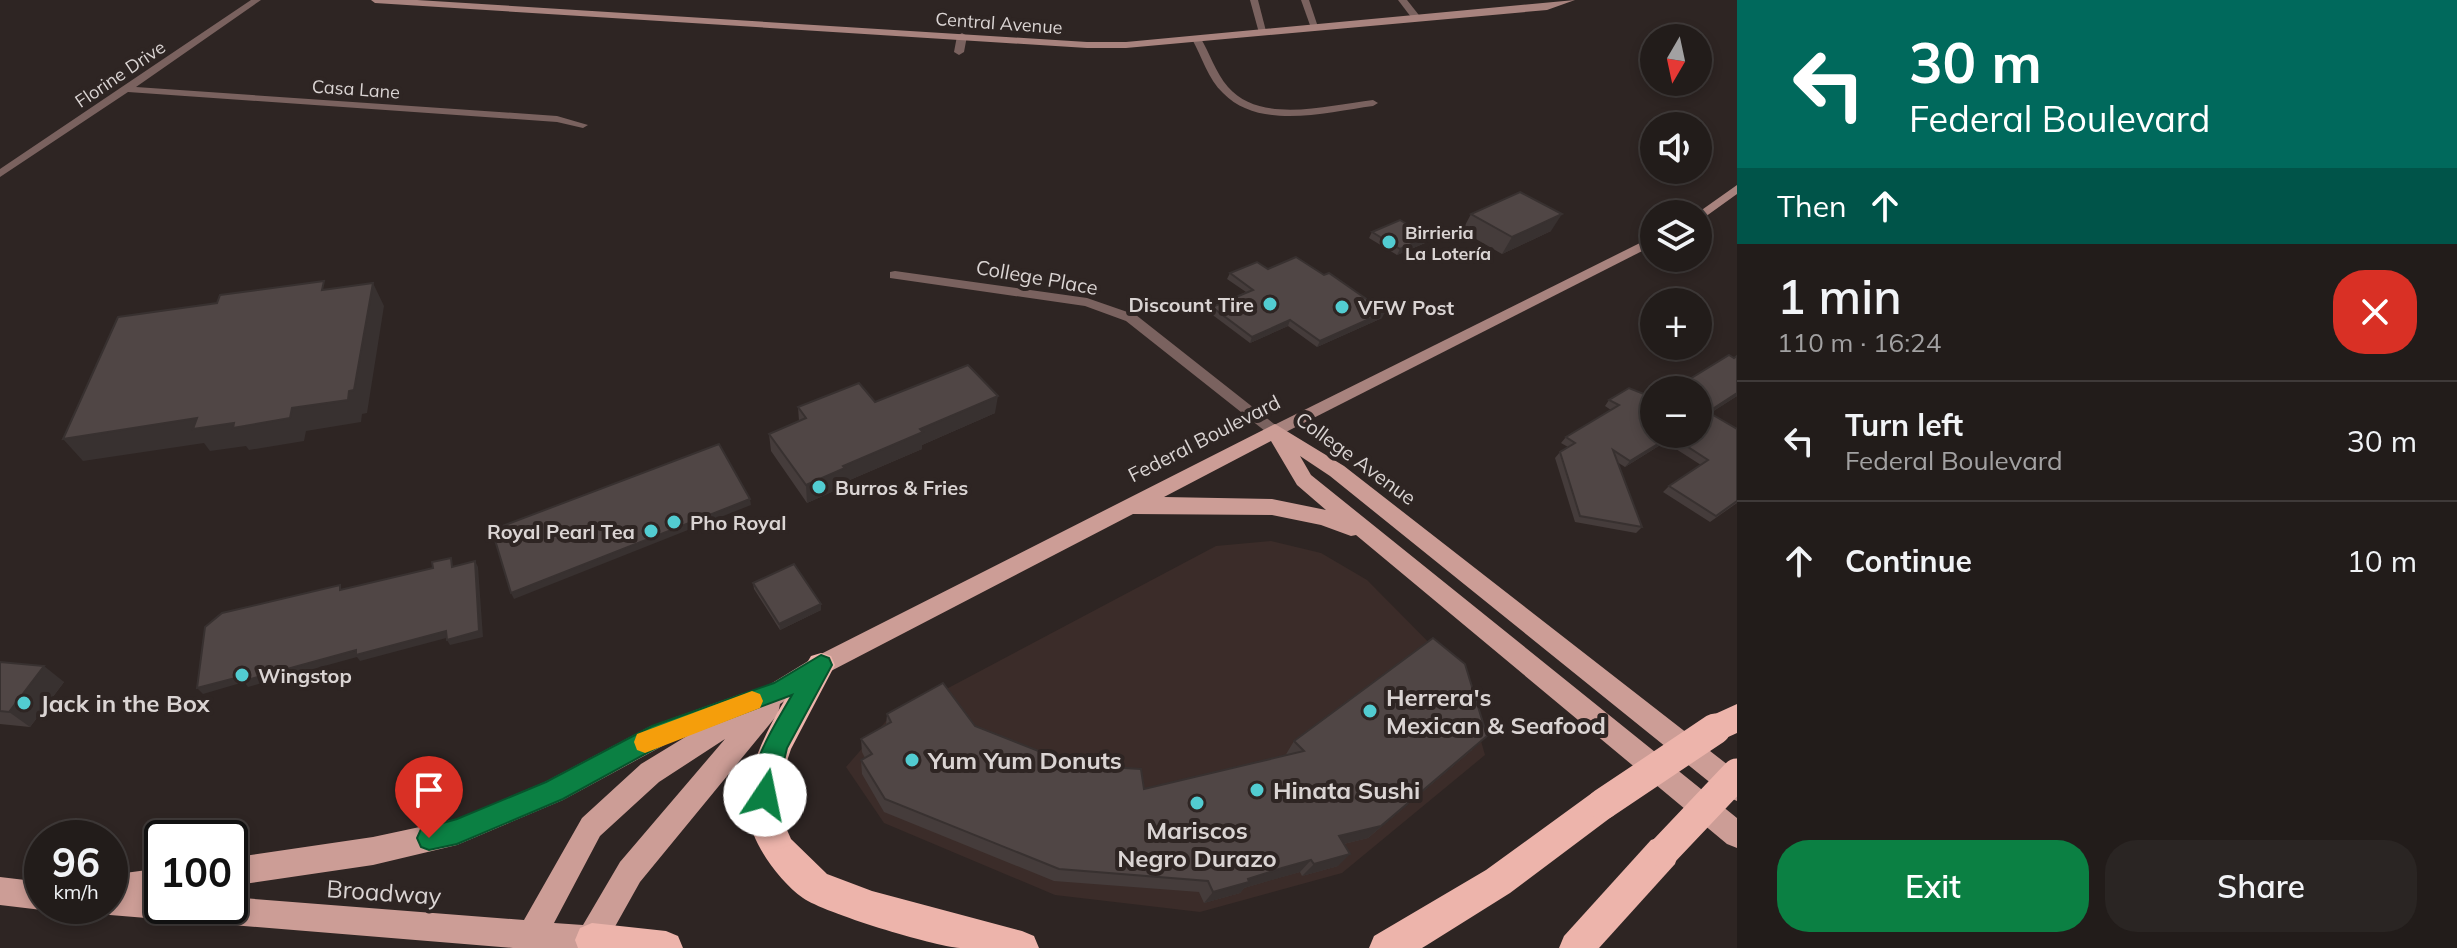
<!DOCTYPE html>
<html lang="en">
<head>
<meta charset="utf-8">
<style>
	body { margin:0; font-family:Mulish,sans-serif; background:#2a2523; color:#f1f3f6; height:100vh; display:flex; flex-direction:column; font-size:30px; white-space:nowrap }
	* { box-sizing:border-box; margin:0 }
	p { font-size:26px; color:#a2a1a2 }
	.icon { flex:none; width:44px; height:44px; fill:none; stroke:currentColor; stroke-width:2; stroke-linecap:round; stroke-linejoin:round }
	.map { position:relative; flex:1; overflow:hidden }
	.side { display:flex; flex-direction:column; background:#221c1a; width:720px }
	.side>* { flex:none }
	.top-card { background:#00695c; color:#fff; overflow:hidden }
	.needle { width:52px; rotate:189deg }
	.buttons { position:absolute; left:1640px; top:24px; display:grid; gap:16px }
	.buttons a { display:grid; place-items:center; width:72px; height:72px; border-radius:50%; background:#221c1a; box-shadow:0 4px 12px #0003,0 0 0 2px #3f3a39; font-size:40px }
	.speed { position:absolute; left:24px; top:820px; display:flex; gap:16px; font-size:40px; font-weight:700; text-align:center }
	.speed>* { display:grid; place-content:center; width:104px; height:104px; border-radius:50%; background:#221c1a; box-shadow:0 4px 12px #0003,0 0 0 2px #3f3a39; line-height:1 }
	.speed small { font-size:20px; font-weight:400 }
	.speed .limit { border:4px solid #111; border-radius:12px; background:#fff; color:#111 }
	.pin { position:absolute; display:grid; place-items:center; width:68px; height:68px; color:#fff; margin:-82px -34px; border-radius:50% 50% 50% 0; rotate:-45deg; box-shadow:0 0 8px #0007 }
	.pin .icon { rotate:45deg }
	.me { position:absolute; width:88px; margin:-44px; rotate:11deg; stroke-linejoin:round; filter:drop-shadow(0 0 6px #0008) }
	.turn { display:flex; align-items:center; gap:28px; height:168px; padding:0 40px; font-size:36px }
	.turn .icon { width:104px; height:104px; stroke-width:2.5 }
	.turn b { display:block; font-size:56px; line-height:68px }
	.then { display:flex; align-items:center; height:76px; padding:0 40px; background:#0003; gap:16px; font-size:30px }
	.round { display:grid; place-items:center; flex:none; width:84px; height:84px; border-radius:32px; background:#2a2523 }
	.summary { display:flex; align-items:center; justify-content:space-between; height:136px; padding:0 40px }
	h1 { font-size:48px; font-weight:600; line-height:60px }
	.action { display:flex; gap:16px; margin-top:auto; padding:16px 40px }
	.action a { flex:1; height:92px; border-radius:32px; background:#0b8043; color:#fff; font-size:32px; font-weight:600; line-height:92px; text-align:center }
	.action a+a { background:#2a2523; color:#f1f3f6 }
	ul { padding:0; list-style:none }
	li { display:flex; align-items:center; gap:24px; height:120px; padding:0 40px; border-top:2px solid #3f3a39 }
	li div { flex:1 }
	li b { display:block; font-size:30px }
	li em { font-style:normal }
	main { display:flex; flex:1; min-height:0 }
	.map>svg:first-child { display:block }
	.built { fill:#3b2c29 }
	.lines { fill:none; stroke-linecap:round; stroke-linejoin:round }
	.street { fill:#7a625f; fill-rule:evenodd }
	.secondary { fill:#a8837e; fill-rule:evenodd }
	.primary { fill:#cc9d96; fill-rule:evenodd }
	.highway { fill:#edb4ab; fill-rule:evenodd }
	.highway-bridge { stroke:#edb4ab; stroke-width:31 }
	.wall { fill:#453c3b }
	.shaded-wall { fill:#383130 }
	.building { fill:#504645; stroke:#383130; stroke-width:2 }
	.route { fill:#0b8043; stroke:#07532c; stroke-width:2 }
	.slow { fill:#f59e0b }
	.poi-dot { fill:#52ccd1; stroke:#2e2523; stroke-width:3 }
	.labels { text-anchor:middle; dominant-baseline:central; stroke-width:8; stroke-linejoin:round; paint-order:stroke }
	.far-street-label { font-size:18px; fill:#dad4d3; stroke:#2e2523 }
	.far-poi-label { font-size:18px; font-weight:bold; fill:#dad4d3; stroke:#2e2523; text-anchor:start }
	.street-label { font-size:20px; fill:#dad4d3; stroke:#2e2523 }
	.poi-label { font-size:20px; font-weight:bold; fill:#dad4d3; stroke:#2e2523; text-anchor:start }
	.near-poi-label { font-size:24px; font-weight:bold; fill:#dad4d3; stroke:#2e2523; text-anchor:start }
	.near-street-label { font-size:24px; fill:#dad4d3; stroke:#2e2523 }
</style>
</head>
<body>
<main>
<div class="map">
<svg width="1737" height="948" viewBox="0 0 1737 948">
	<rect width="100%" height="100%" fill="#2e2523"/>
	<!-- built -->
	<path class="built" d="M 1271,541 L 1321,553 L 1367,580 L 1463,677 L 1485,755 L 1342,873 L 1200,912 L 1055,895 L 884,823 L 846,767 L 886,721 L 1216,546 Z"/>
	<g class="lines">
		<!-- street -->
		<g class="street">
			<path d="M 251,0 L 261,0 L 136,87 L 557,116 L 588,125 L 583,128 L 557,122 L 128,92 L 0,177 L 0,169 Z"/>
			<path d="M 1250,0 L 1258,0 L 1267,35 L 1259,33 Z"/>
			<path d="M 1301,0 L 1309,0 L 1319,30 L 1311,28 Z"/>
			<path d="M 1398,0 L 1407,0 L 1422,19 L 1420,21 L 1414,21 Z"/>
			<path d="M 962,33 L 967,36 L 964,52 L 959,55 L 954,52 L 957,36 Z"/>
			<path d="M 1194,37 L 1200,37 C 1210,53 1215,72 1228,87 C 1261,125 1329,105 1373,100 L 1378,103 L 1373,106 C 1327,112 1260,131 1223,93 C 1208,79 1202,57 1192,39 Z"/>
			<path d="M 895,271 L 1087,298 L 1136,315 L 1283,431 L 1280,435 L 1270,435 L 1126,321 L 1085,306 L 890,278 L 890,272 Z"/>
		</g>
		<!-- secondary -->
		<g class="secondary">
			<path d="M 371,0 L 417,0 L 1087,42 L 1126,42 L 1575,0 L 1547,10 L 1126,48 L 1087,48 L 375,3 Z"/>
			<path d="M 1737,185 L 1737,194 L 1698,222 L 1698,214 L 1696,214 Z"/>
			<path d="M 1654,236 L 1654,245 L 1280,435 L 1270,435 L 1267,431 L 1270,427 Z"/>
		</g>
		<!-- primary -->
		<g class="primary">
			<path d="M 1275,424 L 1344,466 L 1737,772 L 1737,801 L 1728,797 L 1330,476 L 1300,456 L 1311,475 L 1737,818 L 1737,848 L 1727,844 L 1356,535 L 1351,536 L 1321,525 L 1272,515 L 1133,514 L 829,672 L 780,704 L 778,714 L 640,882 L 603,948 L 513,948 L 110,915 L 100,911 L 98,906 L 110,906 L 110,875 L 162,868 L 162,906 L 230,906 L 230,897 L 524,920 L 582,818 L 641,764 L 687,736 L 668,743 L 563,800 L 457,845 L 373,865 L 230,886 L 230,858 L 373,837 L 457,819 L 545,782 L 651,726 L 744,693 L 751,696 L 813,658 ZM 1271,441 L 1297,485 L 1326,510 L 1272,499 L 1164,497 ZM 725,739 L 620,862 L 583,925 L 554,923 L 600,836 L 659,782 Z"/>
			<path d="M 0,877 L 42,882 L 42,906 L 52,906 L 42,910 L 0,905 Z"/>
		</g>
		<!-- highway -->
		<g class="highway">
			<path d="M 821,653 L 831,656 L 835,665 L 791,749 L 782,776 L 780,814 L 791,839 L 827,874 L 872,891 L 1022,931 L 1034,936 L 1039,948 C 1013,948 986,948 960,948 C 933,946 824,913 803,898 C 779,881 751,843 748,813 C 743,757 785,702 811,656 Z"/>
			<path d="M 1737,704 L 1737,733 L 1715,743 L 1704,739 L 1700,729 L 1704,719 Z"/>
			<path d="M 1603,789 L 1614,793 L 1619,804 L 1614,815 L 1510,893 L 1427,945 L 1422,948 L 1369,948 L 1374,936 L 1486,870 L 1592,793 Z"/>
			<path d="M 1663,836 L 1675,840 L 1679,852 L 1675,864 L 1599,948 L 1559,948 L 1564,936 L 1651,840 Z"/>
			<path d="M 592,923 L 666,931 L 678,936 L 683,948 L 578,948 L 575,940 L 580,928 Z"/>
		</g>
		<!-- highway-bridge -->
		<g class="highway-bridge">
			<path d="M 1603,804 L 1715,729"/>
			<path d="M 1663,852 L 1737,774"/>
		</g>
	</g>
	<!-- wall -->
	<g class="wall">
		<path d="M 1471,214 L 1551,231 L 1502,254 L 1462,231 Z"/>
		<path d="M 1372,232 L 1428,237 L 1425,243 L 1397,255 L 1369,238 Z"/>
		<path d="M 1268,269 L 1382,318 L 1317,347 L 1288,326 L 1250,343 L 1210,313 L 1212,307 L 1246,292 L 1227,279 L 1230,273 Z"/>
		<path d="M 1737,356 L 1737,396 L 1710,413 L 1737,503 L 1710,522 L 1663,492 L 1669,486 L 1701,465 L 1665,442 L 1625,467 L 1617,462 L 1642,527 L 1636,533 L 1575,522 L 1555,458 L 1560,452 L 1568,447 L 1561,443 L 1566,437 L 1611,410 L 1605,406 L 1609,400 L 1629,388 L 1654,434 Z"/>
		<path d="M 798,407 L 995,413 L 922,445 L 922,449 L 845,482 L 845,486 L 807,503 L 771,451 L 769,434 L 799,421 Z"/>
		<path d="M 753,583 L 821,610 L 780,630 L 754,589 Z"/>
		<path d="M 0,662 L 64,682 L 30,727 L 0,724 Z"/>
		<path d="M 887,714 L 975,726 L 1074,765 L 1144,789 L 1285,756 L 1294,741 L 1472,750 L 1368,838 L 1344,844 L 1338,866 L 1302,876 L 1300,872 L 1271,880 L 1244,888 L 1240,893 L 1204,903 L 1199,892 L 1054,881 L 884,812 L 862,774 L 861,760 L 865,758 L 862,752 L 861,739 L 886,725 Z"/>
	</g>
	<!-- shaded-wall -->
	<g class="shaded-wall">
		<path d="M 1562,214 L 1551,231 L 1502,254 L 1512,237 Z"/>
		<path d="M 1428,237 L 1425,243 L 1397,255 L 1400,249 Z"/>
		<path d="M 373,283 L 384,306 L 367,413 L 362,414 L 361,422 L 306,431 L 304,441 L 249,450 L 246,446 L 210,451 L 204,443 L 83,461 L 63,439 L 197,418 L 292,408 Z"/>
		<path d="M 1385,312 L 1382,318 L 1317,347 L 1320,341 Z"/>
		<path d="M 1290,320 L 1288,326 L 1250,343 L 1252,337 Z"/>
		<path d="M 1737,393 L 1737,396 L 1703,418 L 1708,412 Z"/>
		<path d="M 998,396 L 995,413 L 922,445 L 922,449 L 845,482 L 845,486 L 807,503 L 806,485 L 843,466 L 920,429 Z"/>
		<path d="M 1671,436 L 1665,442 L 1625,467 L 1630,461 Z"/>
		<path d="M 750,499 L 751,505 L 514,599 L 511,593 Z"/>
		<path d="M 475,561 L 478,567 L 483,637 L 450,645 L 447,640 Z"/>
		<path d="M 821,604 L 821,610 L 780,630 L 779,624 Z"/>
		<path d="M 446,631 L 450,637 L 360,661 L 357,657 L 248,687 L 244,682 L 203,694 L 197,688 L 243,676 Z"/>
		<path d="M 44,666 L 64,682 L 30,727 L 9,712 Z"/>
		<path d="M 1487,736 L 1368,838 L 1327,848 L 1339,836 Z"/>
		<path d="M 1350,854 L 1338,866 L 1302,876 L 1314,864 Z"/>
		<path d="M 1311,860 L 1300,872 L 1244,888 L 1240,893 L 1204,903 L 1213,892 L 1248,879 Z"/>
	</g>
	<!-- building -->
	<g class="building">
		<path d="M 1520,192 L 1562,214 L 1512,237 L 1471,214 Z"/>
		<path d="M 1400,220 L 1428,237 L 1400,249 L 1372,232 Z"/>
		<path d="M 1296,257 L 1324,275 L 1329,273 L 1385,312 L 1320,341 L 1290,320 L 1252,337 L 1212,307 L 1253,290 L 1230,273 L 1257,262 L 1268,269 Z"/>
		<path d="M 324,281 L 322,290 L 373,283 L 354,390 L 349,391 L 348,400 L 292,408 L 290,418 L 233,428 L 234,423 L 193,429 L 197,418 L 63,439 L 118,317 L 217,303 L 220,295 Z"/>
		<path d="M 1729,355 L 1734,358 L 1737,356 L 1737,393 L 1708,412 L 1737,429 L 1737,501 L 1716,516 L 1669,486 L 1708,460 L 1671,436 L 1630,461 L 1613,450 L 1642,527 L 1580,516 L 1560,452 L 1575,443 L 1566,437 L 1619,405 L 1609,400 L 1629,388 L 1654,398 L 1654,434 L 1698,434 L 1698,390 L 1672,390 Z"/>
		<path d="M 968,365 L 998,396 L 920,429 L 923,432 L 843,466 L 845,468 L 806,485 L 769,434 L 806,418 L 798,407 L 859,383 L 875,402 Z"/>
		<path d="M 719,444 L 750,499 L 511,593 L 492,530 Z"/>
		<path d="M 451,558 L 452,567 L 475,561 L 479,631 L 447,640 L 446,631 L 356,655 L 356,650 L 243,681 L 243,676 L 197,688 L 205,627 L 222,613 L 340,585 L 340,590 L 433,568 L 432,562 Z"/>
		<path d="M 794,564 L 821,604 L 779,624 L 753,583 Z"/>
		<path d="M 1433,638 L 1465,664 L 1487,736 L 1381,826 L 1339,836 L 1350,854 L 1314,864 L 1311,860 L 1282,868 L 1248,879 L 1249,882 L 1213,892 L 1208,881 L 1059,869 L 885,799 L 861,760 L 872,754 L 861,739 L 891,722 L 887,714 L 943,683 L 975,726 L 1074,765 L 1141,769 L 1144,789 L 1304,751 L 1294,741 Z"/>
		<path d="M 0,662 L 44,666 L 9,712 L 0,711 Z"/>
	</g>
	<!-- route -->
	<path class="route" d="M 821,655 L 829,658 L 832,665 L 787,748 L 774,803 L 765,807 L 757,803 C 743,769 776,724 792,695 L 667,742 L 563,799 L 457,844 L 429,850 L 421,847 L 417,838 L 421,829 L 457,819 L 546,782 L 652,726 L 774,683 Z"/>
	<!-- slow -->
	<path class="slow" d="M 752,691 L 760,694 L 763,701 L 760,708 L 645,753 L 637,750 L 634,742 L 637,734 Z"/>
	<!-- markers -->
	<g class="poi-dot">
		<circle cx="1389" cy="242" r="8"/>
		<circle cx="1270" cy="304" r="8"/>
		<circle cx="1342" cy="307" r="8"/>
		<circle cx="819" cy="487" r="8"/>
		<circle cx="674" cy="522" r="8"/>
		<circle cx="651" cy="531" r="8"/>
		<circle cx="242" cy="675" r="8"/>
		<circle cx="24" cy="703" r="8"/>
		<circle cx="1370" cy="711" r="8"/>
		<circle cx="912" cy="760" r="8"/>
		<circle cx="1257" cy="790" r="8"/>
		<circle cx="1197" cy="803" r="8"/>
	</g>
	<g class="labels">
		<!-- far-street labels -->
		<g class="far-street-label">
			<text transform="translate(999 23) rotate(4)">Central Avenue</text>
			<text transform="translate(120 74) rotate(-34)">Florine Drive</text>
			<text transform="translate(356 89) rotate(4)">Casa Lane</text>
		</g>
		<!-- far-poi labels -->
		<g class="far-poi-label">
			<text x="1405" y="232">Birrieria<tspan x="1405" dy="21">La Lotería</tspan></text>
		</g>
		<!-- street labels -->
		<g class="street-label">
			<text transform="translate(1037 277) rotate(10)">College Place</text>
			<text transform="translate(1204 438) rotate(-27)">Federal Boulevard</text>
			<text transform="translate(1356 458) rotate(36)">College Avenue</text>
		</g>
		<!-- poi labels -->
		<g class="poi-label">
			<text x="1254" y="304" text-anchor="end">Discount Tire</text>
			<text x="1358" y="307">VFW Post</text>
			<text x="835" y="487">Burros &amp; Fries</text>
			<text x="690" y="522">Pho Royal</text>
			<text x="635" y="531" text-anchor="end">Royal Pearl Tea</text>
			<text x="258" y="675">Wingstop</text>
		</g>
		<!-- near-poi labels -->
		<g class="near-poi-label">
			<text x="1386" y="697">Herrera's<tspan x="1386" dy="28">Mexican &amp; Seafood</tspan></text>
			<text x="40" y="703">Jack in the Box</text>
			<text x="928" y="760">Yum Yum Donuts</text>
			<text x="1273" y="790">Hinata Sushi</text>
			<text x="1197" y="830" text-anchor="middle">Mariscos<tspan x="1197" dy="28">Negro Durazo</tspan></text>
		</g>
		<!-- near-street labels -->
		<g class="near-street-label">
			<text transform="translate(384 892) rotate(4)">Broadway</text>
		</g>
	</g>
</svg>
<div class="buttons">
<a><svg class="needle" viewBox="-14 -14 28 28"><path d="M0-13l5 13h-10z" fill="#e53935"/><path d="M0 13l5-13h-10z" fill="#a2a1a2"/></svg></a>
<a><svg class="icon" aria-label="sound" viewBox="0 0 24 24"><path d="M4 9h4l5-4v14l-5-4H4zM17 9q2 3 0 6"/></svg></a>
<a><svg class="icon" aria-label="layers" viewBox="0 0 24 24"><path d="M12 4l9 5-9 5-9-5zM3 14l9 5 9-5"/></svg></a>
<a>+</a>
<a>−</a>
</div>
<div class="speed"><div>96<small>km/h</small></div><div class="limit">100</div></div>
<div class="pin" style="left:429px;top:838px;background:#d93025"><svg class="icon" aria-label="arrive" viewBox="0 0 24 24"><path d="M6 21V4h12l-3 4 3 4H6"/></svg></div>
<svg class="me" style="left:765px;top:795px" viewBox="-20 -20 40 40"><circle r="19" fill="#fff"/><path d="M0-13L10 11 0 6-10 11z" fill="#0b8043"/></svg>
</div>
<section class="side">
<div class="top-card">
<div class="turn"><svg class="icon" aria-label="left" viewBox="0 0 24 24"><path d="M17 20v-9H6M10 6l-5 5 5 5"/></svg><div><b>30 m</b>Federal Boulevard</div></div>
<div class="then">Then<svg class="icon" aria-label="ahead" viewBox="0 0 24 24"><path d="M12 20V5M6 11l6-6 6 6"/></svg></div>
</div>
<div class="summary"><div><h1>1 min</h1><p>110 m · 16:24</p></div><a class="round" style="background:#d93025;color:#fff"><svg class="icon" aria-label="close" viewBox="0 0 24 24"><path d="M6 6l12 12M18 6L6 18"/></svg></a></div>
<ul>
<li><svg class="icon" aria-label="left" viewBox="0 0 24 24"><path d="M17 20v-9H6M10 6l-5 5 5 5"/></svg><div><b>Turn left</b><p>Federal Boulevard</p></div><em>30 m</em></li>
<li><svg class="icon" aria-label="ahead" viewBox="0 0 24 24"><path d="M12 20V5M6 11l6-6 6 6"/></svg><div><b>Continue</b></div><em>10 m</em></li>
</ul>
<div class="action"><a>Exit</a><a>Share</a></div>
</section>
</main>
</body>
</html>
